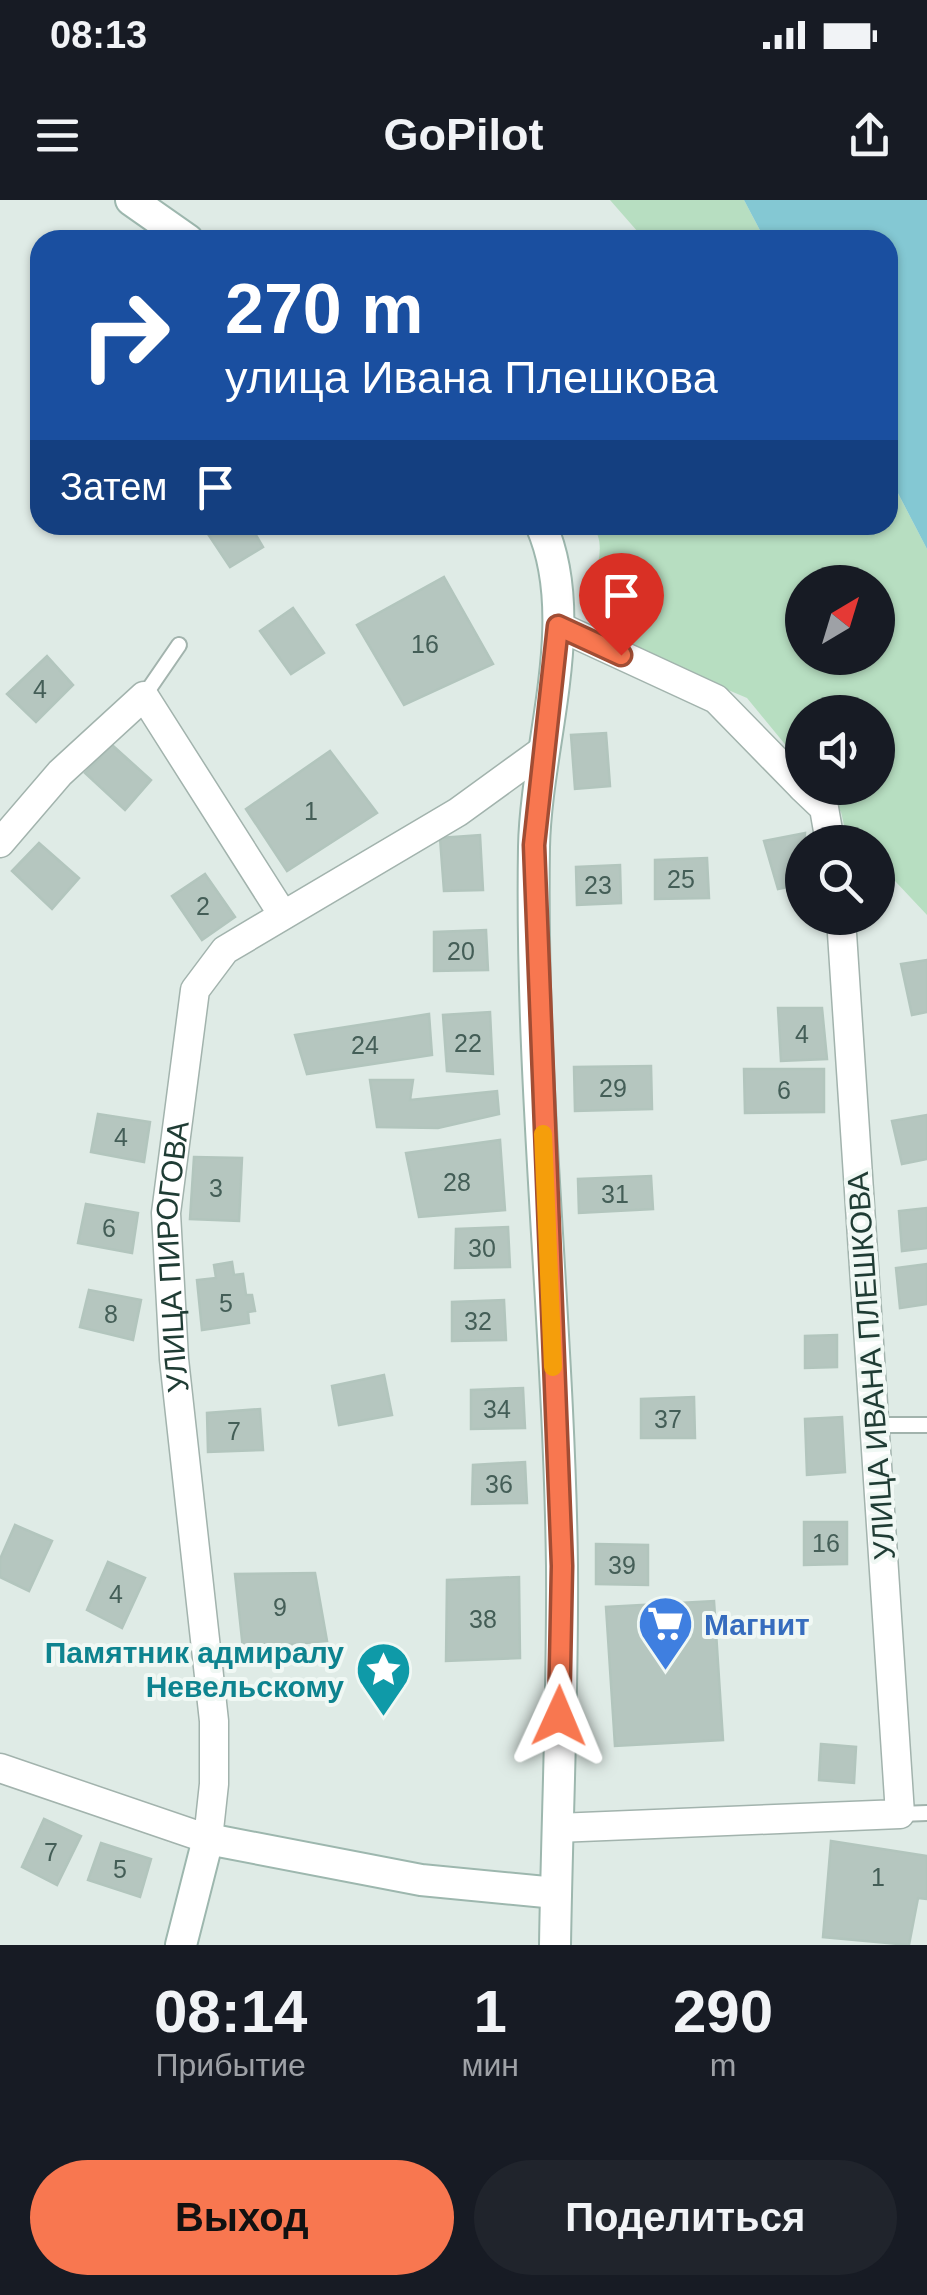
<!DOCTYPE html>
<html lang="ru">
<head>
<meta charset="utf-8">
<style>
	body { margin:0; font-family:Helvetica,sans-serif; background:#20242c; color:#f1f3f6; height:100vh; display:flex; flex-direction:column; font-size:38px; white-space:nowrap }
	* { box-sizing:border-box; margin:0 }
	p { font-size:32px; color:#9ea1a6 }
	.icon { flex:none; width:55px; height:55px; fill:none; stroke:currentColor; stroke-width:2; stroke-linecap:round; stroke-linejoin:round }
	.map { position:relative; height:1745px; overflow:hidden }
	.details { display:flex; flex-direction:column; background:#171b24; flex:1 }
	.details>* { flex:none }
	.hud { position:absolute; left:30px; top:30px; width:868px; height:305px; border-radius:30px; box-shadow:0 2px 8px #0004; background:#1a4fa0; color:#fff; overflow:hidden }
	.needle { width:65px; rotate:38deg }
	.controls { position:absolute; left:785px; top:365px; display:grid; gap:20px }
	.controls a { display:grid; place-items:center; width:110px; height:110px; border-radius:50%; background:#171b24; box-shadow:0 2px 8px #0004; font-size:50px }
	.pin { position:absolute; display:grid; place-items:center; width:85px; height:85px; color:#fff; margin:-102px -42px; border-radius:50% 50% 50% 0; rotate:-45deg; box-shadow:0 0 10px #0007 }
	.pin .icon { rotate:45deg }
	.me { position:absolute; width:110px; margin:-55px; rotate:1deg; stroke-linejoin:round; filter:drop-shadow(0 0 8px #0008) }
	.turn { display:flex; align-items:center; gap:35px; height:210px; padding:0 30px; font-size:45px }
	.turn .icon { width:130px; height:130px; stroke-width:2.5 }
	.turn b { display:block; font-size:70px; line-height:85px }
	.then { display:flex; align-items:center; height:95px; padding:0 30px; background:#0003; gap:20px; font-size:38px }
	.eta { display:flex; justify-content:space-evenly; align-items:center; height:170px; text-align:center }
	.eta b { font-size:60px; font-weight:800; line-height:70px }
	.action { display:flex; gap:20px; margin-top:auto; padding:20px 30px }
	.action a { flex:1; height:115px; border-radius:60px; background:#f87750; color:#111; font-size:40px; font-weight:800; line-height:115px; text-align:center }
	.action a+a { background:#20242c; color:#f1f3f6 }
	.status { display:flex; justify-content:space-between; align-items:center; height:70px; padding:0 50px; background:#171b24; direction:ltr }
	.status svg { height:28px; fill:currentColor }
	header { display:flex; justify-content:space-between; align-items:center; height:130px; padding:0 30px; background:#171b24; font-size:45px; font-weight:800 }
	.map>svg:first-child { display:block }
	.green { fill:#b7dec1; fill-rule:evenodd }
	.water { fill:#84c8d3 }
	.building { fill:#b5c6bf; stroke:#b2c5bd; stroke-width:2.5 }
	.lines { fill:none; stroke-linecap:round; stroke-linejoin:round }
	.lane-casing { stroke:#a2b3ad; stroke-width:18 }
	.street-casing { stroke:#a2b3ad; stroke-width:31 }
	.secondary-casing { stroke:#9db7ae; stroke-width:34 }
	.lane { stroke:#fff; stroke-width:14 }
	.street { stroke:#fff; stroke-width:28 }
	.secondary { stroke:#fff; stroke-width:30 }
	.route-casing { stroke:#a14d34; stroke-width:25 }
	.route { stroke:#f87750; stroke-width:18 }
	.slow { stroke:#f59e0b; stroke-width:18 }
	.labels { text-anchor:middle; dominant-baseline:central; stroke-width:8; stroke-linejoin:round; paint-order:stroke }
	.number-label { font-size:25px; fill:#445e57 }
	.street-label { font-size:30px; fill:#1f3c34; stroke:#f0f8f4 }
	.shop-label { font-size:30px; font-weight:bold; fill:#366cbe; stroke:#f0f8f4; text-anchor:start }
	.culture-label { font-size:30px; font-weight:bold; fill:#0d838f; stroke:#f0f8f4; text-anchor:end }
</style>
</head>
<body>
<div class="status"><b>08:13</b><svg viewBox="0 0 49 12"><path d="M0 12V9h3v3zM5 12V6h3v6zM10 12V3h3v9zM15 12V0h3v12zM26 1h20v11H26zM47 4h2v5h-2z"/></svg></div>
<header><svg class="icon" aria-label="menu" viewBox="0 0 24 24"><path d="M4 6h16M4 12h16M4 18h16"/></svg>GoPilot<svg class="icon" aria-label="share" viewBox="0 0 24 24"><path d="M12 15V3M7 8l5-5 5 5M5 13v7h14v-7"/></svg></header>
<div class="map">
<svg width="927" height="1745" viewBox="0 0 927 1745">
	<rect width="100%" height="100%" fill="#dfebe6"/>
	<!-- green -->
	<g class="green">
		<path d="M 610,0 L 744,0 L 765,40 L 635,40 L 638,32 Z"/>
		<path d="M 888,274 L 927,349 L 927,715 L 895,681 L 878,682 L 878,642 L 848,642 L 841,612 L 821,588 L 878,588 L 878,512 L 802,512 L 802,565 L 747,498 L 603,437 C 599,428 591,416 590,407 C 589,380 611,349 592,325 L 888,325 ZM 802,382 L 878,382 L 878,458 L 802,458 Z"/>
	</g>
	<!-- water -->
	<path class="water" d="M 744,0 L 927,0 L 927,349 L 888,274 L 888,40 L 765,40 Z"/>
	<!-- building -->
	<g class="building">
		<path d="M 202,325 L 250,325 L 263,347 L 230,367 Z"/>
		<path d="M 444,377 L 493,464 L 404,505 L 357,425 Z"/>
		<path d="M 293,408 L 324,453 L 291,474 L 260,431 Z"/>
		<path d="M 47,456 L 73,485 L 36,522 L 7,494 Z"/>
		<path d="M 606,533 L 610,586 L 575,589 L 571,535 Z"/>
		<path d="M 112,545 L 151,580 L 125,610 L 85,573 Z"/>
		<path d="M 330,551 L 377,613 L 287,671 L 246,609 Z"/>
		<path d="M 805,633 L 802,684 L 778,689 L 764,641 Z"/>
		<path d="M 480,635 L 483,690 L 444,691 L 440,638 Z"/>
		<path d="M 39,643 L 79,678 L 52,709 L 12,671 Z"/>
		<path d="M 707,658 L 709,698 L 655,699 L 655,660 Z"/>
		<path d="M 620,665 L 621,703 L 577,705 L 576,667 Z"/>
		<path d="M 205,674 L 235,717 L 202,740 L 172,696 Z"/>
		<path d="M 486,730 L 488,770 L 434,771 L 434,732 Z"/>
		<path d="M 927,760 L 927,812 L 912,815 L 901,764 Z"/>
		<path d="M 778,808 L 822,808 L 827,859 L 781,861 Z"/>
		<path d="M 490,812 L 493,874 L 447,871 L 443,815 Z"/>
		<path d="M 429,814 L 432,855 L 307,874 L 295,835 Z"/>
		<path d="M 651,866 L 652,909 L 575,911 L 574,867 Z"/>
		<path d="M 744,869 L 824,869 L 824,912 L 745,913 Z"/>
		<path d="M 370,880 L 413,880 L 410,900 L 497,891 L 499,914 L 438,928 L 377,927 Z"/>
		<path d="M 98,914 L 150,922 L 144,962 L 91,952 Z"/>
		<path d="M 927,915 L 927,959 L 902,964 L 892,921 Z"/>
		<path d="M 500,940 L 505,1010 L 419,1017 L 406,953 Z"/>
		<path d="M 194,957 L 242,958 L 239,1021 L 190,1019 Z"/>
		<path d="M 651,976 L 653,1009 L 579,1013 L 578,979 Z"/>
		<path d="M 86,1004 L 138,1013 L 132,1053 L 78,1043 Z"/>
		<path d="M 927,1008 L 927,1048 L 902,1051 L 899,1011 Z"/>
		<path d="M 508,1027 L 510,1067 L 455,1068 L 456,1029 Z"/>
		<path d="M 232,1062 L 234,1075 L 243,1074 L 246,1095 L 252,1095 L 255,1111 L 248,1112 L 249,1123 L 202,1130 L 197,1080 L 216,1078 L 214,1065 Z"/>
		<path d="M 927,1064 L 927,1104 L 900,1108 L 896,1068 Z"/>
		<path d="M 89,1090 L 141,1100 L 133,1140 L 80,1127 Z"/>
		<path d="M 504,1100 L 506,1140 L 452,1141 L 452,1102 Z"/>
		<path d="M 837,1135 L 837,1167 L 805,1168 L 805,1136 Z"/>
		<path d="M 384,1175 L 392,1215 L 339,1225 L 332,1186 Z"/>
		<path d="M 523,1188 L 525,1228 L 471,1229 L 471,1190 Z"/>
		<path d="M 694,1197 L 695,1238 L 641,1238 L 641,1199 Z"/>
		<path d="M 260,1209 L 263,1250 L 208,1252 L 207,1213 Z"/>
		<path d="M 842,1217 L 845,1272 L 807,1275 L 805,1219 Z"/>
		<path d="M 525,1262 L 527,1303 L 472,1304 L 473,1265 Z"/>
		<path d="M 804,1322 L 847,1322 L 847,1364 L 804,1365 Z"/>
		<path d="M 15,1325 L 52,1341 L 29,1391 L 0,1377 L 0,1359 Z"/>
		<path d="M 596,1344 L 648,1345 L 648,1385 L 596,1384 Z"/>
		<path d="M 108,1362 L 145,1378 L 122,1428 L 87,1410 Z"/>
		<path d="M 315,1373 L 327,1441 L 243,1449 L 235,1374 Z"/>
		<path d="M 519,1377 L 520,1458 L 446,1461 L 447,1380 Z"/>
		<path d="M 714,1401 L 723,1540 L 615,1546 L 606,1407 Z"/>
		<path d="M 821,1544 L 856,1547 L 854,1583 L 819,1580 Z"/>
		<path d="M 44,1619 L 81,1636 L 57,1685 L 22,1667 Z"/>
		<path d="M 831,1641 L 927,1656 L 927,1699 L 918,1698 L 909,1745 L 823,1737 Z"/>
		<path d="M 101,1643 L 151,1659 L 140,1697 L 88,1680 Z"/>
	</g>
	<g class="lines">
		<defs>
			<g id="lane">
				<path d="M 144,496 L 179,445"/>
				<path d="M 875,1225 L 927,1225"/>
				<path d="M 900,1614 L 927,1613"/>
			</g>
			<g id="street">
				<path d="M 558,426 L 716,499 L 802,587"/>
				<path d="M 803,588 L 824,608 L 830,642"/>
				<path d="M 0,643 L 60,573 L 144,496 L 283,715"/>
				<path id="s1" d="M 0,1568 L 208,1639 L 214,1584 L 214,1521 L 174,1159 L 166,1013 L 195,790 L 225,750 L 458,612 L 542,551"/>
				<path d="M 557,1628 L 900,1614 L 841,718"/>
			</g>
			<g id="secondary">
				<path d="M 131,0 L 188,40"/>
				<path d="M 541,325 C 583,420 536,545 534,647 C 530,887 559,1126 562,1366 C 563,1492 557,1619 555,1745"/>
				<path d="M 181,1745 L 208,1639 L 421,1680 L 556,1693"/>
			</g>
		</defs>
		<!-- lane casing -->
		<use href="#lane" class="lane-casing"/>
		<!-- street casing -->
		<use href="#street" class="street-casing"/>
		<!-- secondary casing -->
		<use href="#secondary" class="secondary-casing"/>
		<!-- lane -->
		<use href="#lane" class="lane"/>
		<!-- street -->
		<use href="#street" class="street"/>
		<!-- secondary -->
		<use href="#secondary" class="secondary"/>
	</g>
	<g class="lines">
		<defs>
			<path id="route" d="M 559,1516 L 562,1366 L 534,645 L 558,426 L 621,455"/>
		</defs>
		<!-- route casing -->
		<use href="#route" class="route-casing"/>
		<!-- route -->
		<use href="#route" class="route"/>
		<!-- slow -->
		<path class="slow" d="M 543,934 L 553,1167"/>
	</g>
	<!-- icons -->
	<defs>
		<symbol id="supermarket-pin" viewBox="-11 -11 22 30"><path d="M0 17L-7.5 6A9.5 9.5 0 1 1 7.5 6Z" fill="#3f7fe0" stroke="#f0f8f4"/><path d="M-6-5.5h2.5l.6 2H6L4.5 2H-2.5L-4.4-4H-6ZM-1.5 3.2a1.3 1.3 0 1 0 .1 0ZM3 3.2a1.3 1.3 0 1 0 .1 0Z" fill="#fff"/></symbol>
		<symbol id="sight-pin" viewBox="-11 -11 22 30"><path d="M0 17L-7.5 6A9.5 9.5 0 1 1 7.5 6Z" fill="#0f9aa8" stroke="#f0f8f4"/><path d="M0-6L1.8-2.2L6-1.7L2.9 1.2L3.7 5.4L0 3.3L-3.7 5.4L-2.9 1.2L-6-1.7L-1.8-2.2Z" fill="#fff"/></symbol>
	</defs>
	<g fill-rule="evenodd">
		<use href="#supermarket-pin" x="634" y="1392" width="63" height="86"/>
		<use href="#sight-pin" x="352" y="1438" width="63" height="86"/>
	</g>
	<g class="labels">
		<!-- number labels -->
		<g class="number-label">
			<text x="425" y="444">16</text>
			<text x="40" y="489">4</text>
			<text x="311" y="611">1</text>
			<text x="681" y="679">25</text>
			<text x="598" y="685">23</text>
			<text x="203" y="706">2</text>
			<text x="461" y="751">20</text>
			<text x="802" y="834">4</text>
			<text x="468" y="843">22</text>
			<text x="365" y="845">24</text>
			<text x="613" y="888">29</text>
			<text x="784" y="890">6</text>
			<text x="121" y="937">4</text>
			<text x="457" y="982">28</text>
			<text x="216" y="988">3</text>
			<text x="615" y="994">31</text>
			<text x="109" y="1028">6</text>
			<text x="482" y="1048">30</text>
			<text x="226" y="1103">5</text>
			<text x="111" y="1114">8</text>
			<text x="478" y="1121">32</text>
			<text x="497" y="1209">34</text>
			<text x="668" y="1219">37</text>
			<text x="234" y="1231">7</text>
			<text x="499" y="1284">36</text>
			<text x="826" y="1343">16</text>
			<text x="622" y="1365">39</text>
			<text x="116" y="1394">4</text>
			<text x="280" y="1407">9</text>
			<text x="483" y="1419">38</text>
			<text x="51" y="1652">7</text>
			<text x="120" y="1669">5</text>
			<text x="878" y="1677">1</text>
		</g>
		<!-- street labels -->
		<g class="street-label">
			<text stroke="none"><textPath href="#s1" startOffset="805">УЛИЦА ПИРОГОВА</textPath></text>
			<text transform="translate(871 1166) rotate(-94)">УЛИЦА ИВАНА ПЛЕШКОВА</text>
		</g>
		<!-- shop labels -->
		<g class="shop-label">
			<text x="704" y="1424">Магнит</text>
		</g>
		<!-- culture labels -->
		<g class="culture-label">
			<text x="344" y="1452">Памятник адмиралу<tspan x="344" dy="34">Невельскому</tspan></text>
		</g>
	</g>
</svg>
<div class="controls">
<a><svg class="needle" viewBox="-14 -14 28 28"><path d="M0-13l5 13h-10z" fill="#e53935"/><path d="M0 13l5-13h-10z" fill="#9ea1a6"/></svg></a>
<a><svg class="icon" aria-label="sound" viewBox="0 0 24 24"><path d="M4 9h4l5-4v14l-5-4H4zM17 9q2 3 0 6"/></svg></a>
<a><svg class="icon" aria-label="search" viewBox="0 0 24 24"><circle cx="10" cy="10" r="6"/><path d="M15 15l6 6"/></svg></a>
</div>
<div class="pin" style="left:621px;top:455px;background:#d93025"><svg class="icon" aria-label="arrive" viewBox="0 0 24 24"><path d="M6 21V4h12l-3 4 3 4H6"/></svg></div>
<svg class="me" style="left:559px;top:1516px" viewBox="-20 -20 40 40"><path d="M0-17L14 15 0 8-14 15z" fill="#f87750" stroke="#fff" stroke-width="4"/></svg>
<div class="hud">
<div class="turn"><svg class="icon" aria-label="right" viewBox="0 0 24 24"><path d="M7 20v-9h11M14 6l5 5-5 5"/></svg><div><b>270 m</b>улица Ивана Плешкова</div></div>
<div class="then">Затем<svg class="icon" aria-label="arrive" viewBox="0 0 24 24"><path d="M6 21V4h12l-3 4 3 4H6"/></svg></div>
</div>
</div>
<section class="details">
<div class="eta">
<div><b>08:14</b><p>Прибытие</p></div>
<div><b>1</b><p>мин</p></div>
<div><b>290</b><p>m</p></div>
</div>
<div class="action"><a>Выход</a><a>Поделиться</a></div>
</section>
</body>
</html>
